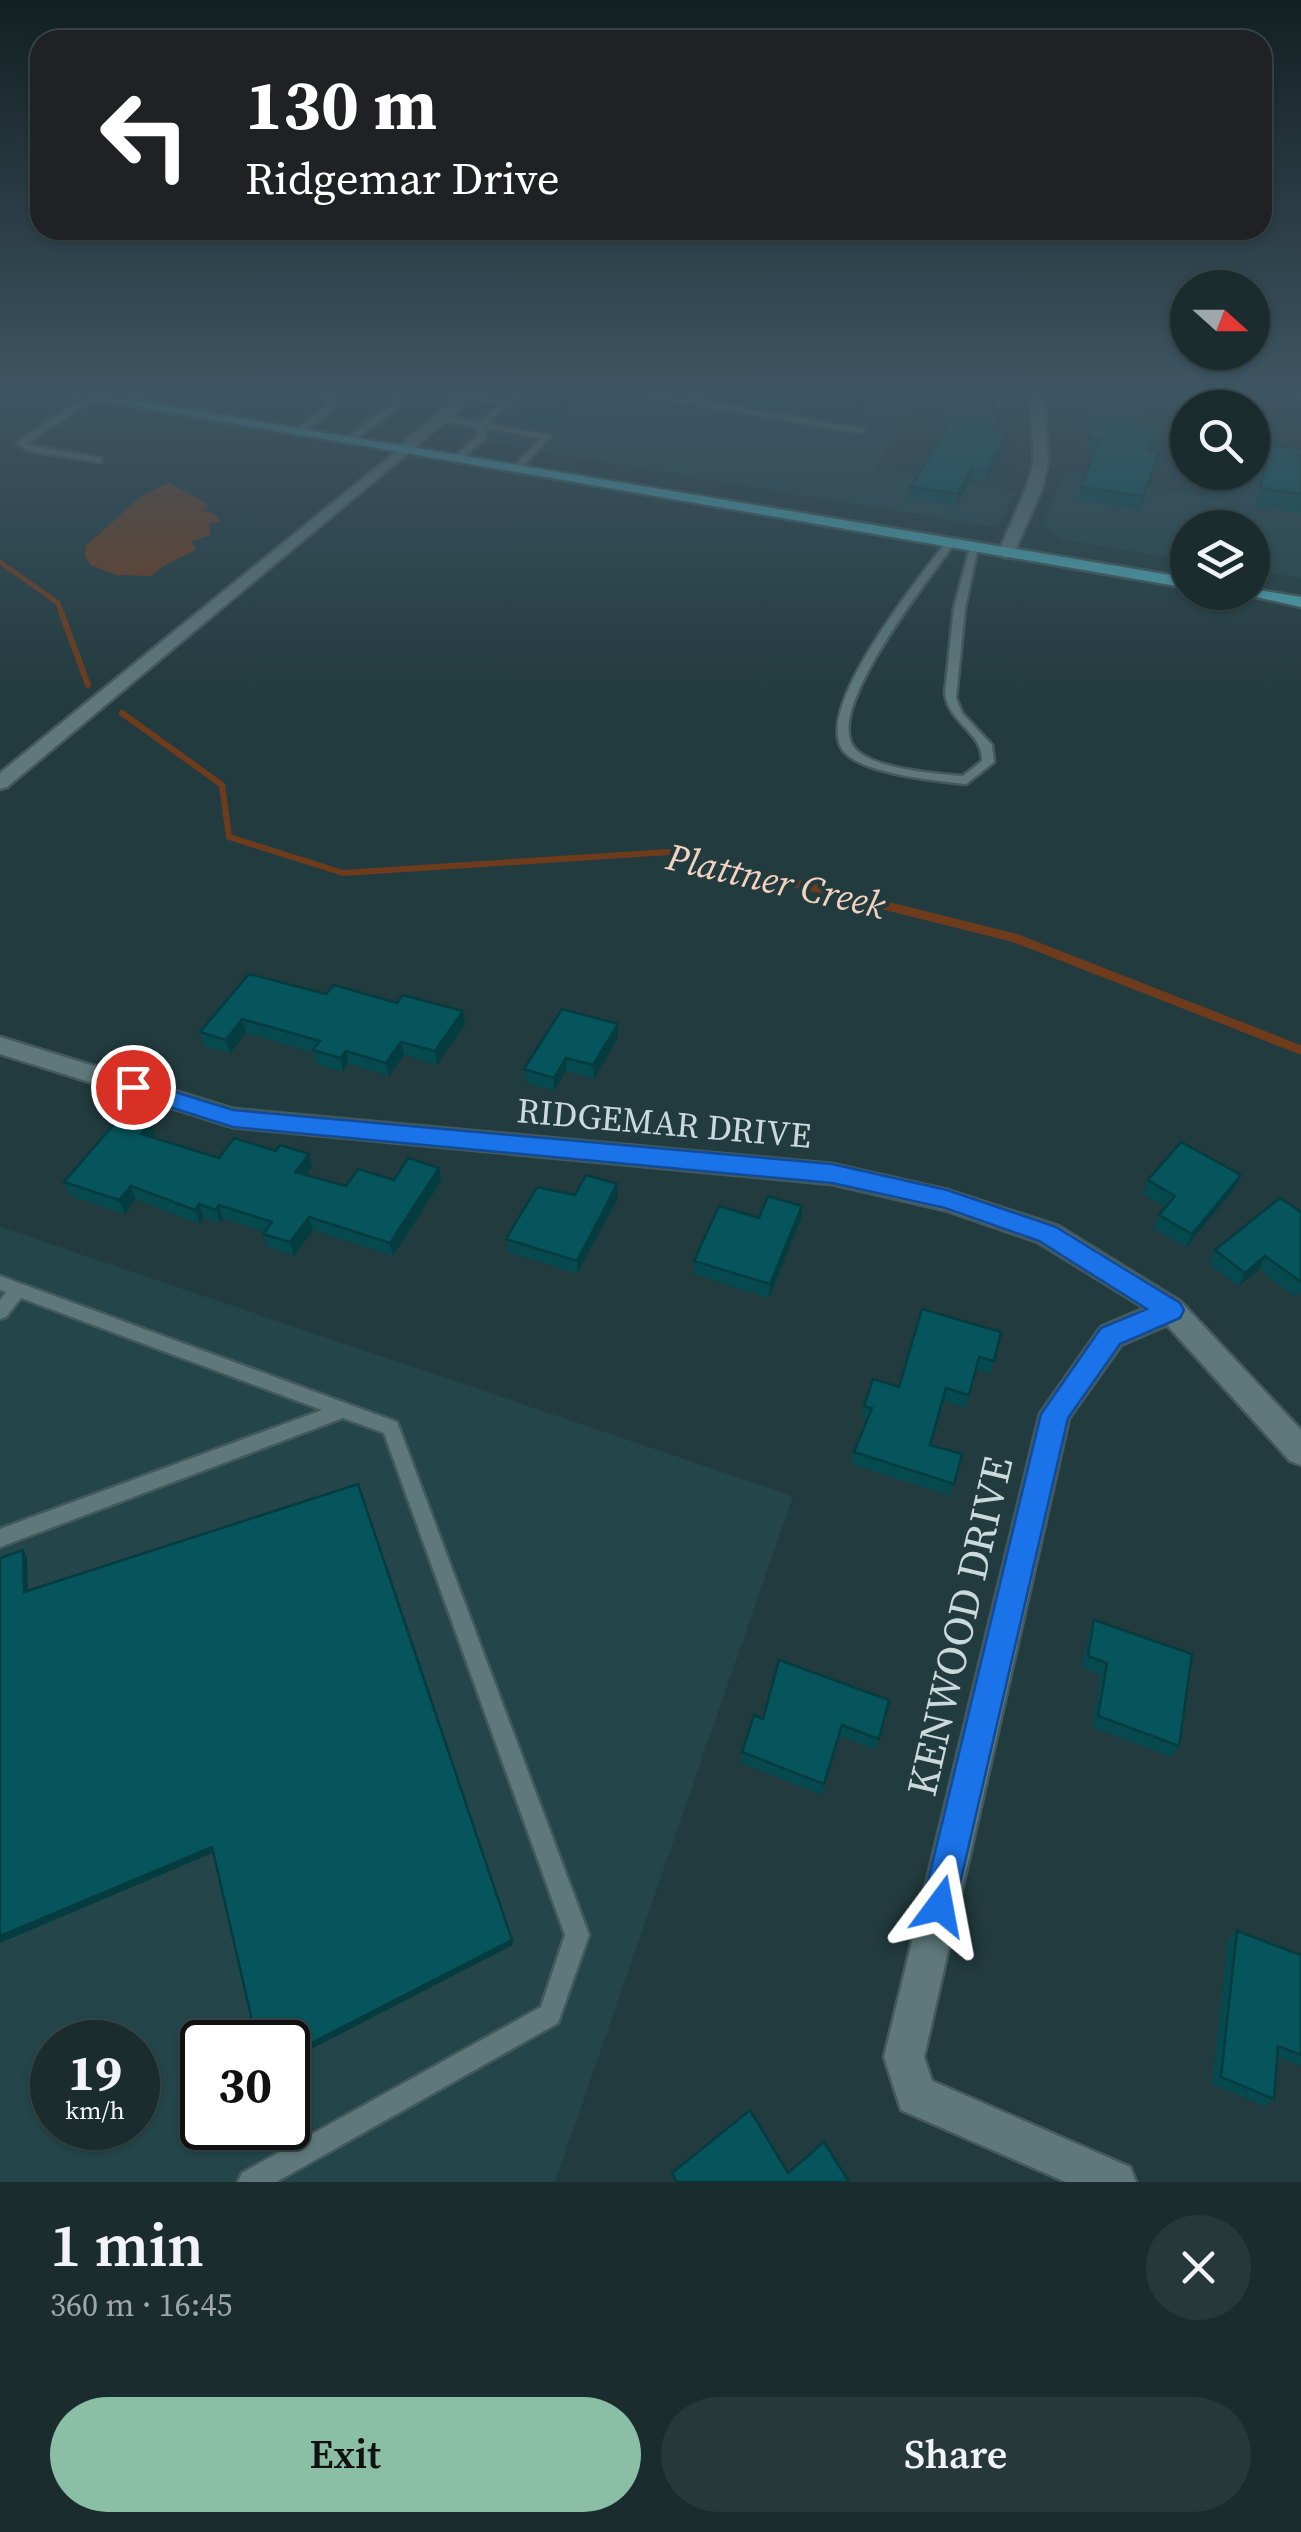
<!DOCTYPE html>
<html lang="en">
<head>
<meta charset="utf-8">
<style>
	body { margin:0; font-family:"Source Serif 4",serif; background:#27383a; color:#f1f3f6; height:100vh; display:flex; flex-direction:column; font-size:38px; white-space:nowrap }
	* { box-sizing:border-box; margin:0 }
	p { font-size:32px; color:#9fa7aa }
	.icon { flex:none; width:55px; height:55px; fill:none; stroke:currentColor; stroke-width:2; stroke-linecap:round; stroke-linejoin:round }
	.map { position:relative; height:2182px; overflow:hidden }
	.drawer { display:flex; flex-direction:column; background:#1a2c2e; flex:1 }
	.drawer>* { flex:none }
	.top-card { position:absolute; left:30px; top:30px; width:1242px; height:210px; border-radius:30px; box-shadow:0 2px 8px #0004,0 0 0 2px #38484a; background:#202124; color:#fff; overflow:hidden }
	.needle { width:65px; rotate:111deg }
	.controls { position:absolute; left:1170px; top:270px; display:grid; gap:20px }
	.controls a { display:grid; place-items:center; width:100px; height:100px; border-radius:50%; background:#1a2c2e; box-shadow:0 2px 8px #0004,0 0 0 2px #38484a; font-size:50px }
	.speed { position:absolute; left:30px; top:2020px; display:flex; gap:20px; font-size:50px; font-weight:700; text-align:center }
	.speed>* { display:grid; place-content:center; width:130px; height:130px; border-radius:50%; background:#1a2c2e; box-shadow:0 2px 8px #0004,0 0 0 2px #38484a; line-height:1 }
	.speed small { font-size:25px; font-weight:400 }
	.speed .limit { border:5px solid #111; border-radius:15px; background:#fff; color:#111 }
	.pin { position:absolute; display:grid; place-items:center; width:85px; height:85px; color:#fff; margin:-42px; border:5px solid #fff; border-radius:50%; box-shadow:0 2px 10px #0007 }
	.me { position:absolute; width:110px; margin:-55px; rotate:13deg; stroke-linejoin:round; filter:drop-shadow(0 0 8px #0008) }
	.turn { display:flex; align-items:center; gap:35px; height:210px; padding:0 50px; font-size:45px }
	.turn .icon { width:130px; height:130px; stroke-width:2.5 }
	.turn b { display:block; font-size:70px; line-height:85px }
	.round { display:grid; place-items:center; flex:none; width:105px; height:105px; border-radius:52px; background:#27383a }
	.overview { display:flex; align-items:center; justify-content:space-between; height:170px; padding:0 50px }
	h1 { font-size:60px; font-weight:600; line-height:75px }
	.cta { display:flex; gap:20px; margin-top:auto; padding:20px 50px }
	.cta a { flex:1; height:115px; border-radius:60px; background:#8abfa5; color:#111; font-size:40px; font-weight:600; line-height:115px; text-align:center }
	.cta a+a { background:#27383a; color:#f1f3f6 }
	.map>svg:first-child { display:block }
	.built { fill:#24464a; fill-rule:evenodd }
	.water { fill:#6f3b1d }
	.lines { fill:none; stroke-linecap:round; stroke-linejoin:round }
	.stream-far2 { stroke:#6f3b1d; stroke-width:5 }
	.stream-far1 { stroke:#6f3b1d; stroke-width:6 }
	.stream { stroke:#6f3b1d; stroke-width:9 }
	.service-casing { stroke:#43595b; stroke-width:5 }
	.minor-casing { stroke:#43595b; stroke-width:5 }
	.tertiary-casing { stroke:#43595b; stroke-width:5 }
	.secondary-casing { stroke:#43595b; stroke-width:5 }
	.primary-casing { stroke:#43595b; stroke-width:5 }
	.service { fill:#5e787b; fill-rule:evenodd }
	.minor { fill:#5e787b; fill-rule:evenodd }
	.tertiary { fill:#5e787b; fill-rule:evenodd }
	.secondary { fill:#5e787b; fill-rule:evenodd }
	.primary { fill:#4daab5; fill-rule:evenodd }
	.wall { fill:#06494f }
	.shaded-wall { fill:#053c40 }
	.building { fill:#07555c; stroke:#053c40; stroke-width:2.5 }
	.route { fill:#1a73e8; stroke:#114b97; stroke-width:2.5 }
	.labels { text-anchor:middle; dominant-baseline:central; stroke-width:9; stroke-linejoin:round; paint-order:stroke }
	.street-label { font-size:35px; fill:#cbd9da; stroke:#223b3e }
	.water-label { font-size:38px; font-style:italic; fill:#f4d1c0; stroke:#223b3e }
	.near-street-label { font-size:42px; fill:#cbd9da; stroke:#223b3e }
</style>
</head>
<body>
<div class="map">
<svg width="1301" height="2182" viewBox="0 0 1301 2182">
	<rect width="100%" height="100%" fill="#223b3e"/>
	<!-- built -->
	<g class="built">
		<path d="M 496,395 L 923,395 L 874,469 L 1015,492 L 998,528 L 448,436 Z"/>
		<path d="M 1253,452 L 1301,459 L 1301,578 L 1253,570 L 1252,528 L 1188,528 L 1187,560 L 1060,539 L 1043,526 L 1063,474 L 1204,497 L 1212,473 L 1252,472 Z"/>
		<path d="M 0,1227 L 793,1496 L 555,2182 L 0,2182 ZM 52,2042 L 138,2042 L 138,2128 L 52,2128 ZM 202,2042 L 288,2042 L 288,2128 L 202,2128 Z"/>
	</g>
	<!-- water -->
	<path class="water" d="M 170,483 L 209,505 L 203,510 L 214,514 L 221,522 L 209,523 L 211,535 L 192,541 L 196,550 L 165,565 L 151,576 L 116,575 L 90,565 L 85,555 L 86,545 C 117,522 128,498 170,483 Z"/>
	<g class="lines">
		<!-- stream-far2 -->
		<path class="stream-far2" d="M 0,562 L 58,603 L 61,612"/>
		<!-- stream-far1 -->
		<g class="stream-far1">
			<path d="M 60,609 L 88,685"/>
			<path d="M 122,713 L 222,785 L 229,837 L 343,873 L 669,852 L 790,882"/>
		</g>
		<!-- stream -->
		<path class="stream" d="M 779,879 L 1015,938 L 1301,1050"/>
		<defs>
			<g id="service">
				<path d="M 88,395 L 95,397 L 27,443 L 31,446 L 101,458 L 101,462 L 28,451 L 17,443 Z"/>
				<path d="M 330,395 L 338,395 L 333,409 L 300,435 L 294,435 L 294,431 L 326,406 Z"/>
				<path d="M 405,395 L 414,395 L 351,443 L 345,443 L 345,439 Z"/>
				<path d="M 457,395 L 475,395 L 505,400 L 511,395 L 520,395 L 488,424 L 551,436 L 518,472 L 511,470 L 541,438 L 486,428 L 485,439 L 459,461 L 453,461 L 453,457 L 478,436 L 477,427 L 437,420 L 437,416 L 479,422 L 500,404 Z"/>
				<path d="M 644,395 L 663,395 L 865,430 L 861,433 Z"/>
				<path d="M 949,541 L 954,544 C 930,578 826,707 853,746 C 868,769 937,774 963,776 L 982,761 C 983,732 948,723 945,693 L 954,608 L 970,548 L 978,546 L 965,608 L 956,698 L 962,713 L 992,745 L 994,762 L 966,784 C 938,781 858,774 842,749 C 815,705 919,579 946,542 Z"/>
				<path d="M 0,1276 L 397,1422 L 589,1935 L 558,2023 L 276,2182 L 238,2182 L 242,2173 L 541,2007 L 565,1935 L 384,1433 L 343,1418 L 0,1547 L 0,1529 L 322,1410 L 21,1298 L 6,1317 L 0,1319 L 0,1300 L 6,1292 L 0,1290 Z"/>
			</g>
			<g id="minor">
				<path d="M 1030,395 L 1044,395 L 1048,462 L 1042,489 L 1014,553 L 1006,558 L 998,553 L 1026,489 L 1034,462 Z"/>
				<path d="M 0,1037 L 233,1109 L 832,1164 L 947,1190 L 1058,1226 L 1181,1302 L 1301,1430 L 1301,1465 L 1290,1461 L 1167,1325 L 1121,1345 L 1069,1418 L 924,2057 L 932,2081 L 1130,2167 L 1136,2182 L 1066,2182 L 901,2110 L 884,2057 L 1040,1414 L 1101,1327 L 1145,1308 L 1038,1242 L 945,1210 L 832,1184 L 233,1127 L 0,1054 Z"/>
			</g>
			<path id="tertiary" d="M 403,446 L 410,450 L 408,453 L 7,787 L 0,789 L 0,773 Z"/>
			<path id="secondary" d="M 460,395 L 475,395 L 408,453 L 398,453 L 398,447 Z"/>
			<g id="primary">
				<path d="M 70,395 L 101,395 L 1188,578 L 1188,588 Z"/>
				<path d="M 1252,589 L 1301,597 L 1301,607 L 1234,592 L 1252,592 Z"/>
			</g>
		</defs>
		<!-- service casing -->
		<use href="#service" class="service-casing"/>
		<!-- minor casing -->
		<use href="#minor" class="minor-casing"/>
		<!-- tertiary casing -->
		<use href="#tertiary" class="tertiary-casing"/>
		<!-- secondary casing -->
		<use href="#secondary" class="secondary-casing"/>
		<!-- primary casing -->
		<use href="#primary" class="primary-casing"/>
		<!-- service -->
		<use href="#service" class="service"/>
		<!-- minor -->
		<use href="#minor" class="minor"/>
		<!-- tertiary -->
		<use href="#tertiary" class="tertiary"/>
		<!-- secondary -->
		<use href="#secondary" class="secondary"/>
		<!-- primary -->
		<use href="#primary" class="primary"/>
	</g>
	<!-- wall -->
	<g class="wall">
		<path d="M 529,395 L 583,395 L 551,426 L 519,421 L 518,405 Z"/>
		<path d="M 736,395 L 872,395 L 853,421 L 735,403 Z"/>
		<path d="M 940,395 L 1000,395 L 999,402 L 995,409 L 1001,422 L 995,432 L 1007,434 L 1005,445 L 986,482 L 971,480 L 956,506 L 910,499 L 911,487 L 945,430 L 935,428 L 936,417 L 941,409 L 937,409 Z"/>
		<path d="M 1078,395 L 1140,395 L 1136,407 L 1143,421 L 1140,428 L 1153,443 L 1150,450 L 1160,452 L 1140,510 L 1078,500 L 1081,487 L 1095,452 L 1086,451 L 1092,430 L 1078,428 L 1084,408 L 1075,407 Z"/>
		<path d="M 1270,445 L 1301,449 L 1301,513 L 1255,506 Z"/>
		<path d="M 326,994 L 463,1011 L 465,1025 L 437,1065 L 404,1055 L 389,1076 L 348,1064 L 343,1072 L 316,1064 L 314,1053 L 246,1033 L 230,1053 L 204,1046 L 200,1032 Z"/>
		<path d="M 618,1024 L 618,1038 L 594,1079 L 566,1071 L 554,1091 L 526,1083 L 524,1069 Z"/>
		<path d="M 151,1123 L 155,1136 L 154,1138 L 219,1158 L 312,1167 L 306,1175 L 346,1186 L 394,1180 L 439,1168 L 441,1181 L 393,1256 L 313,1230 L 294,1256 L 267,1247 L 263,1234 L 264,1232 L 223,1219 L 220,1223 L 204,1218 L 200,1224 L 136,1200 L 125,1214 L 70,1196 L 64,1182 Z"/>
		<path d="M 1241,1175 L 1235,1188 L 1186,1247 L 1154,1228 L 1159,1215 L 1166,1207 L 1143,1194 L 1148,1180 Z"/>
		<path d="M 575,1195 L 618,1198 L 577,1274 L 508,1252 L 506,1239 Z"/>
		<path d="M 802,1206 L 801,1219 L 769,1298 L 694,1274 L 694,1261 L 759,1218 Z"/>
		<path d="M 1301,1212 L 1301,1292 L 1295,1297 L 1259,1269 L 1239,1286 L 1209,1264 L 1215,1250 Z"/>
		<path d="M 1001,1332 L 990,1374 L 976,1370 L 966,1408 L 942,1401 L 930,1445 L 962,1454 L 950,1496 L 851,1464 L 854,1452 L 867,1420 L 862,1418 L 864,1406 Z"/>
		<path d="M 1094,1620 L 1179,1746 L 1171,1757 L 1092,1727 L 1101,1675 L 1082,1668 L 1089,1631 Z"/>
		<path d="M 889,1700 L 876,1750 L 839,1736 L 822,1795 L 741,1763 L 742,1752 L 763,1719 Z"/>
		<path d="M 1237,1931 L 1301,1955 L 1301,2066 L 1277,2057 L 1274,2099 L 1264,2106 L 1212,2084 L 1228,1940 Z"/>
	</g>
	<!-- shaded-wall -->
	<g class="shaded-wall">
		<path d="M 566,395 L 583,395 L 551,426 L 550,410 Z"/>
		<path d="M 860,395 L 872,395 L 853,421 L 855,401 Z"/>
		<path d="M 998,395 L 1000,395 L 999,402 L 989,420 L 991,408 Z"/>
		<path d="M 1003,410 L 1001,422 L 989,443 L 991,431 Z"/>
		<path d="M 1007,434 L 1005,445 L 986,482 L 987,471 Z"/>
		<path d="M 1160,452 L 1156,465 L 1140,510 L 1143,496 Z"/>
		<path d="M 972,468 L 971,480 L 956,506 L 958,494 Z"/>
		<path d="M 463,1011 L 465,1025 L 437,1065 L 435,1051 Z"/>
		<path d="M 242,1019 L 246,1033 L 230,1053 L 226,1040 Z"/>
		<path d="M 618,1024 L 618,1038 L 594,1079 L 593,1065 Z"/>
		<path d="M 401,1042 L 404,1055 L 389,1076 L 386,1063 Z"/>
		<path d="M 346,1051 L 348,1064 L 343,1072 L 340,1058 Z"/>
		<path d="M 566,1058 L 566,1071 L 554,1091 L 554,1078 Z"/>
		<path d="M 151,1123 L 155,1136 L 146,1148 L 141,1134 Z"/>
		<path d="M 309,1154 L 312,1167 L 298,1186 L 295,1172 Z"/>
		<path d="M 439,1168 L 441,1181 L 393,1256 L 390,1243 Z"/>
		<path d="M 1241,1175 L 1235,1188 L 1186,1247 L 1192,1234 Z"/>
		<path d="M 617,1184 L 618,1198 L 577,1274 L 577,1261 Z"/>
		<path d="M 131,1186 L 136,1200 L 125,1214 L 119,1200 Z"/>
		<path d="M 199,1204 L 204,1218 L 200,1224 L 195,1210 Z"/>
		<path d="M 219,1205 L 223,1219 L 220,1223 L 216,1210 Z"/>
		<path d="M 802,1206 L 801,1219 L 769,1298 L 770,1284 Z"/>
		<path d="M 309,1217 L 313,1230 L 294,1256 L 290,1242 Z"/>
		<path d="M 1265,1256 L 1259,1269 L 1239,1286 L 1245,1273 Z"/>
		<path d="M 23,1550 L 27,1557 L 28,1598 L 24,1592 Z"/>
		<path d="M 212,1847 L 215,1852 L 0,1943 L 0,1936 Z"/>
		<path d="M 512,1940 L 513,1945 L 288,2061 L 288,2055 Z"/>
	</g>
	<!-- building -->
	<g class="building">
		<path d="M 529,395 L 566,395 L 550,410 L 518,405 Z"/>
		<path d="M 814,395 L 860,395 L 855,401 Z"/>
		<path d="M 940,395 L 998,395 L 991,408 L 1003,410 L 991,431 L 1007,434 L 987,471 L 972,468 L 958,494 L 911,487 L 952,419 L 936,417 L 948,399 L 939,398 Z"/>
		<path d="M 1083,395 L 1138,395 L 1134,407 L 1146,408 L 1139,428 L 1156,430 L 1148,450 L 1160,452 L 1143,496 L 1081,487 L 1099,439 L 1089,438 L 1098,417 L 1081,415 L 1090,396 Z"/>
		<path d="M 1270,445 L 1301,449 L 1301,494 L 1260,488 Z"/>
		<path d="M 249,974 L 326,994 L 334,985 L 397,1003 L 403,995 L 463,1011 L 435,1051 L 401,1042 L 386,1063 L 346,1051 L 340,1058 L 313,1050 L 320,1041 L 242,1019 L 226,1040 L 200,1032 Z"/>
		<path d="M 562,1009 L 618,1024 L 593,1065 L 566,1058 L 554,1078 L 524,1069 Z"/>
		<path d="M 123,1114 L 151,1123 L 141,1134 L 219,1158 L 234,1138 L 276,1151 L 280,1145 L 309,1154 L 295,1172 L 346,1186 L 358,1169 L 394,1180 L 408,1158 L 439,1168 L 390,1243 L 309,1217 L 290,1242 L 263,1234 L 272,1222 L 219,1205 L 216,1210 L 199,1204 L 195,1210 L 131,1186 L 119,1200 L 64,1182 Z"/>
		<path d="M 1181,1142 L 1241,1175 L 1192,1234 L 1159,1215 L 1175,1196 L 1148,1180 Z"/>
		<path d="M 586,1175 L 617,1184 L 577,1261 L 506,1239 L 537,1187 L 575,1195 Z"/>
		<path d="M 768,1196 L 802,1206 L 770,1284 L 694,1261 L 719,1206 L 759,1218 Z"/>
		<path d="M 1280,1198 L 1301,1212 L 1301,1282 L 1265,1256 L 1245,1273 L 1215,1250 Z"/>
		<path d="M 922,1309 L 1001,1332 L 994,1361 L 979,1357 L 969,1395 L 946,1388 L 930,1445 L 962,1454 L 954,1484 L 854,1452 L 872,1408 L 864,1406 L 873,1379 L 899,1387 Z"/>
		<path d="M 358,1484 L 512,1940 L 288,2055 L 288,2042 L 257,2042 L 212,1847 L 0,1936 L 0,1558 L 23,1550 L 24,1592 Z"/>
		<path d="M 1094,1620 L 1192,1654 L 1179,1746 L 1098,1716 L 1107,1663 L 1088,1656 Z"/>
		<path d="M 779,1660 L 889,1700 L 879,1739 L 842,1725 L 824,1784 L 742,1752 L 754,1715 L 763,1719 Z"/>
		<path d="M 1237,1931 L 1301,1955 L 1301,2055 L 1278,2046 L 1274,2099 L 1221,2077 Z"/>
		<path d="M 750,2110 L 788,2173 L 824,2142 L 849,2182 L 677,2182 L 672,2173 Z"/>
	</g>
	<!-- sky -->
	<linearGradient id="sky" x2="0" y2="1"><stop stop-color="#132022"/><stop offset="0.56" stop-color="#3e5563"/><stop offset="1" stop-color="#3e5563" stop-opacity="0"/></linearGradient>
	<rect width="1301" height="700" fill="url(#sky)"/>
	<!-- route -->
	<path class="route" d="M 133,1079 L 233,1110 L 832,1164 L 947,1190 L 1056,1227 L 1180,1303 L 1184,1310 L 1180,1318 L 1120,1344 L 1068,1418 L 952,1918 L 940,1923 L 927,1918 L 922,1906 L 1041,1414 L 1101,1328 L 1147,1309 L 1039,1241 L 945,1208 L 832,1183 L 233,1127 L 125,1093 L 122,1087 Z"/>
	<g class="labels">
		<!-- street labels -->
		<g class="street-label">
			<text transform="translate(664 1123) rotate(5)">RIDGEMAR DRIVE</text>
		</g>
		<!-- water labels -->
		<g class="water-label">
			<text transform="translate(776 881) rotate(13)">Plattner Creek</text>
		</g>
		<!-- near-street labels -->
		<g class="near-street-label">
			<text transform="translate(959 1626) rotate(-77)">KENWOOD DRIVE</text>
		</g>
	</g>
</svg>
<div class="controls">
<a><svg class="needle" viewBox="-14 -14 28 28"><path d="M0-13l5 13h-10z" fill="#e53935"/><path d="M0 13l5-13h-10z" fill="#9fa7aa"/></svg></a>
<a><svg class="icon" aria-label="search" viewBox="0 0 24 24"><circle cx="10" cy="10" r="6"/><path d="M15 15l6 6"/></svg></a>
<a><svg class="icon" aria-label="layers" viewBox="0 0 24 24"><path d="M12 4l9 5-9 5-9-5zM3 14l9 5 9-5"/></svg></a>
</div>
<div class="speed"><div>19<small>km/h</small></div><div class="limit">30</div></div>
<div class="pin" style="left:133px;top:1087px;background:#d93025"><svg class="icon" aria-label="arrive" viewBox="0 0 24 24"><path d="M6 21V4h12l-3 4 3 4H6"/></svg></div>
<svg class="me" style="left:940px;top:1906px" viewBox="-20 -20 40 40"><path d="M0-17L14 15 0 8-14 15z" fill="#1a73e8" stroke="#fff" stroke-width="4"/></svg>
<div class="top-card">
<div class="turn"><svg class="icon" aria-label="left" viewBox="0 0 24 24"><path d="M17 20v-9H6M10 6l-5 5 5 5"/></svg><div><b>130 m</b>Ridgemar Drive</div></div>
</div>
</div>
<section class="drawer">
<div class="overview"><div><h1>1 min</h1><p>360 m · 16:45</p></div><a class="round"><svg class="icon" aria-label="close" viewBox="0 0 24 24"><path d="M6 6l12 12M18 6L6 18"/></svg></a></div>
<div class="cta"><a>Exit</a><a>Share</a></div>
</section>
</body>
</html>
